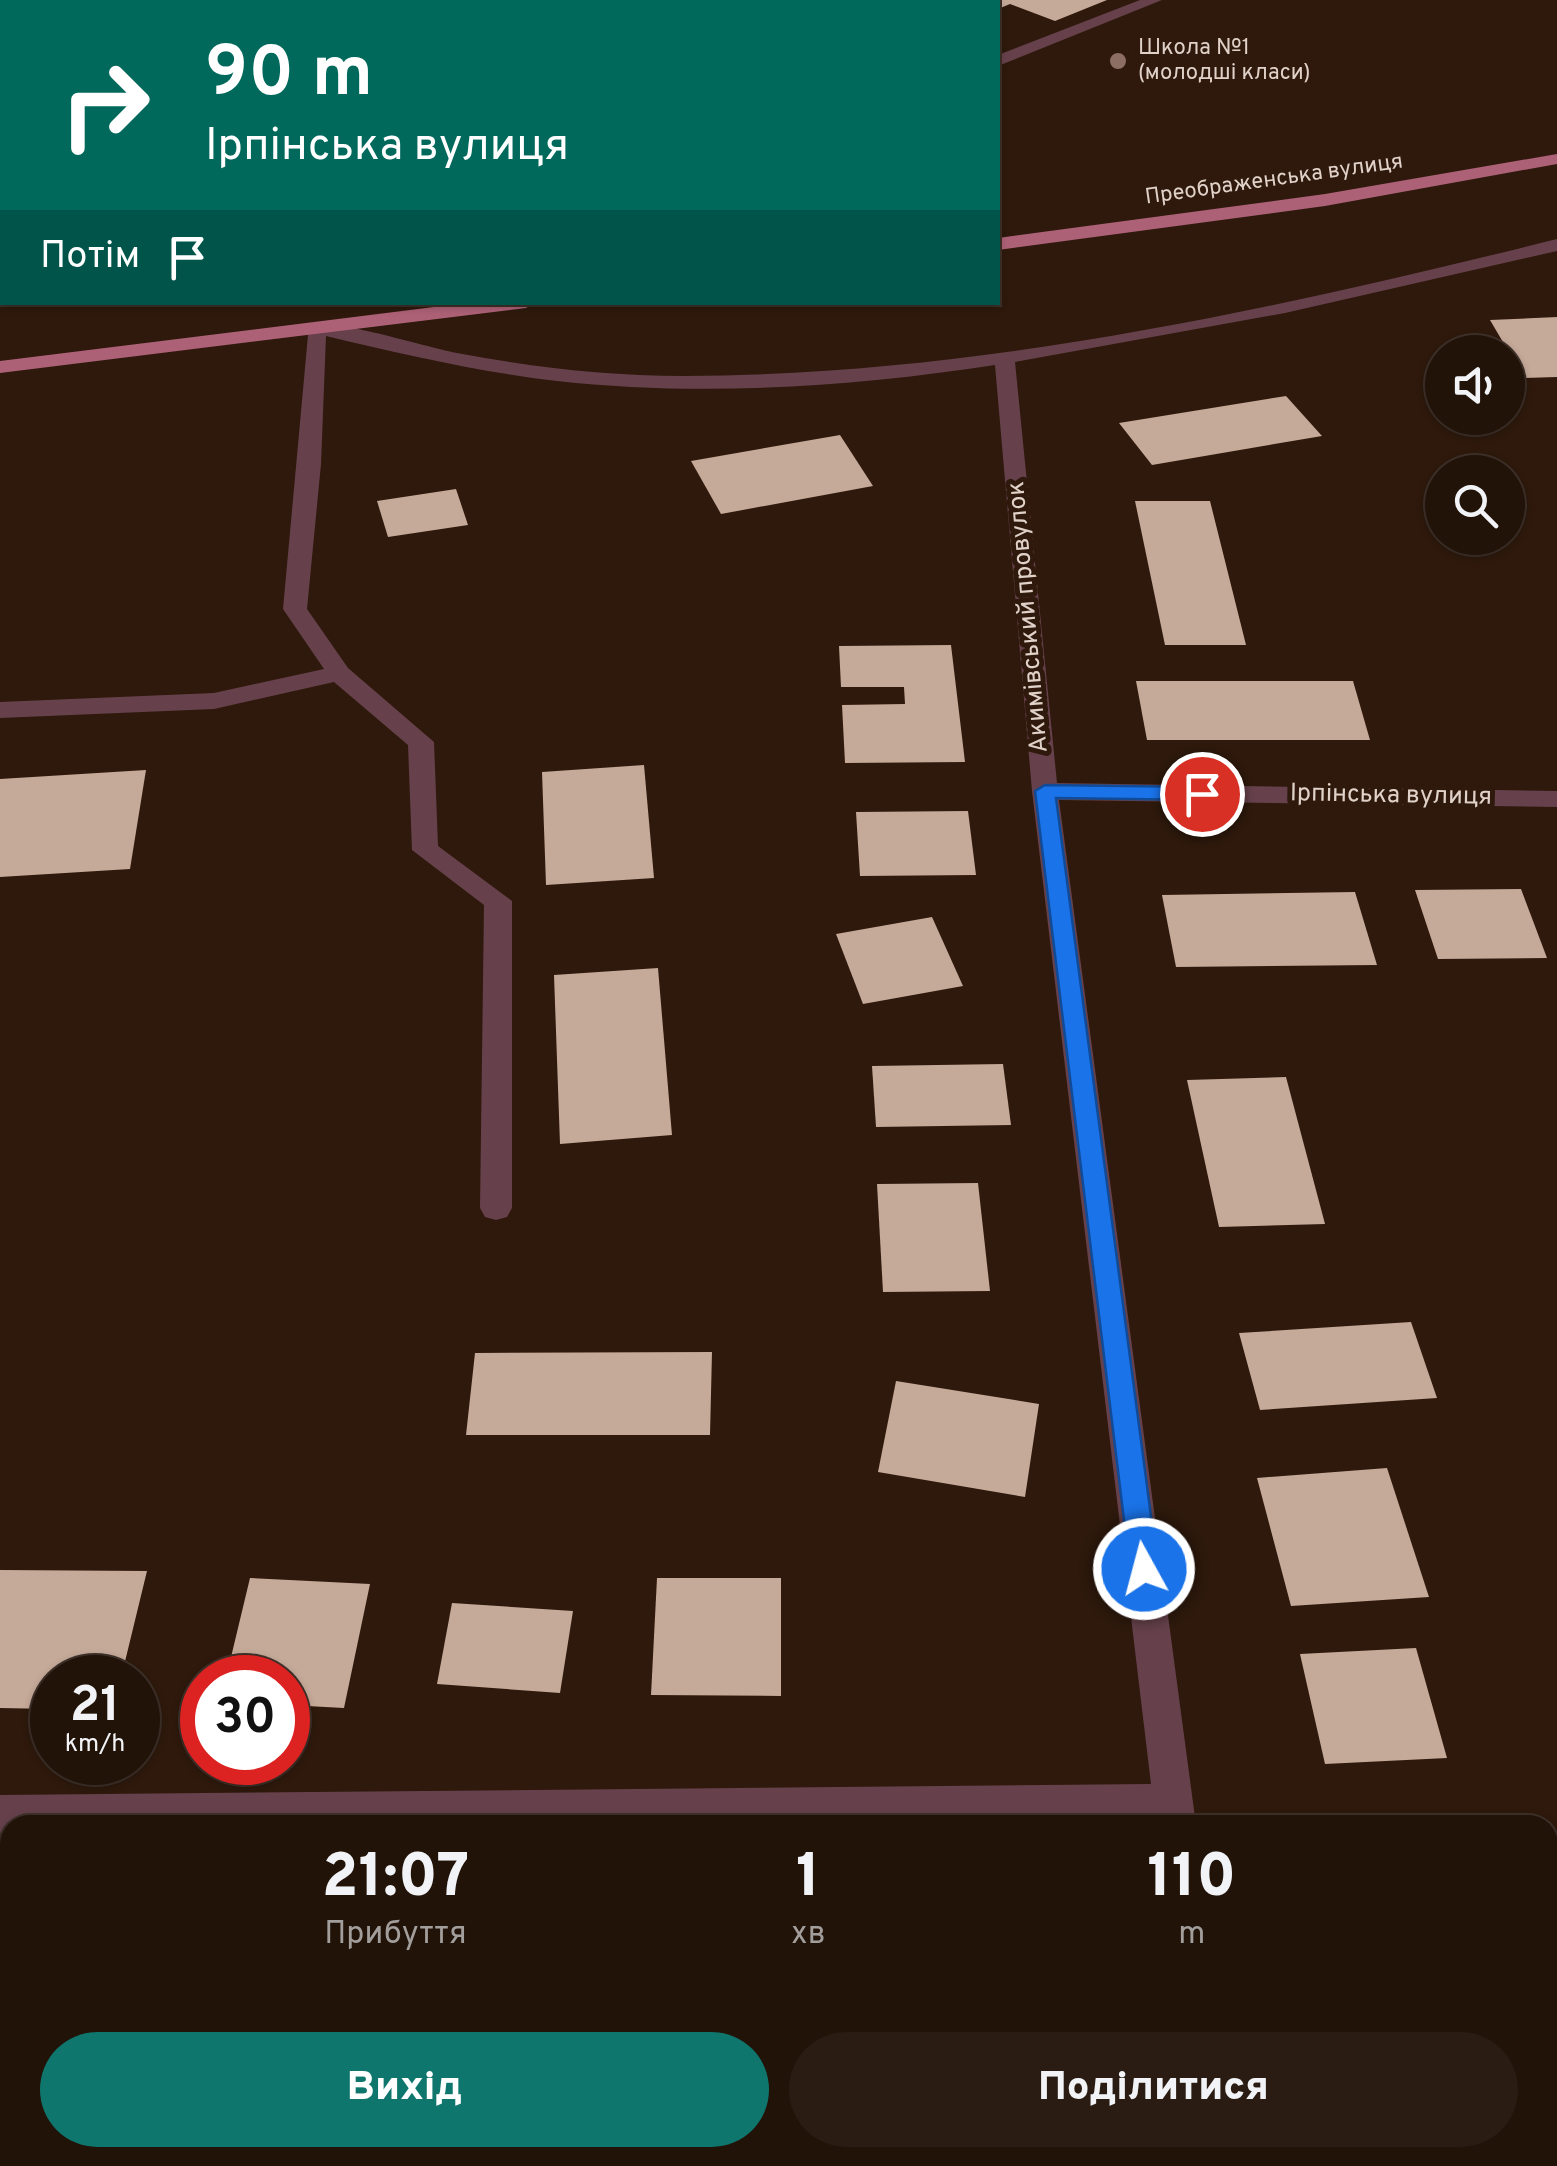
<!DOCTYPE html>
<html lang="uk">
<head>
<meta charset="utf-8">
<style>
	body { margin:0; font-family:Overpass,sans-serif; background:#2a1c12; color:#f1f3f6; height:100vh; display:flex; flex-direction:column; font-size:38px; white-space:nowrap }
	* { box-sizing:border-box; margin:0 }
	p { font-size:32px; color:#a29e9c }
	.icon { flex:none; width:55px; height:55px; fill:none; stroke:currentColor; stroke-width:2; stroke-linecap:round; stroke-linejoin:round }
	.map { position:relative; flex:1; overflow:hidden }
	.sheet { position:absolute; left:0px; top:1815px; width:1558px; height:352px; display:flex; flex-direction:column; background:#221309; border-radius:30px 30px 0 0; box-shadow:0 2px 8px #0004,0 0 0 2px #3f322a }
	.sheet>* { flex:none }
	.banner { position:absolute; left:0px; top:0px; width:1000px; height:305px; box-shadow:0 2px 8px #0004,0 0 0 2px #3f322a; background:#00695c; color:#fff; overflow:hidden }
	.buttons { position:absolute; left:1425px; top:335px; display:grid; gap:20px }
	.buttons a { display:grid; place-items:center; width:100px; height:100px; border-radius:50%; background:#221309; box-shadow:0 2px 8px #0004,0 0 0 2px #3f322a; font-size:50px }
	.speed { position:absolute; left:30px; top:1655px; display:flex; gap:20px; font-size:50px; font-weight:700; text-align:center }
	.speed>* { display:grid; place-content:center; width:130px; height:130px; border-radius:50%; background:#221309; box-shadow:0 2px 8px #0004,0 0 0 2px #3f322a; line-height:1 }
	.speed small { font-size:25px; font-weight:400 }
	.speed .limit { border:15px solid #d22; background:#fff; color:#111 }
	.pin { position:absolute; display:grid; place-items:center; width:85px; height:85px; color:#fff; margin:-42px; border:5px solid #fff; border-radius:50%; box-shadow:0 2px 10px #0007 }
	.me { position:absolute; width:110px; margin:-55px; rotate:353deg; stroke-linejoin:round; filter:drop-shadow(0 0 8px #0008) }
	.turn { display:flex; align-items:center; gap:35px; height:210px; padding:0 40px; font-size:45px }
	.turn .icon { width:130px; height:130px; stroke-width:2.5 }
	.turn b { display:block; font-size:70px; line-height:85px }
	.then { display:flex; align-items:center; height:95px; padding:0 40px; background:#0003; gap:20px; font-size:38px }
	.eta { display:flex; justify-content:space-evenly; align-items:center; height:170px; text-align:center }
	.eta b { font-size:60px; font-weight:800; line-height:70px }
	.button { display:flex; gap:20px; margin-top:auto; padding:20px 40px }
	.button a { flex:1; height:115px; border-radius:60px; background:#0f766e; color:#fff; font-size:40px; font-weight:800; line-height:115px; text-align:center }
	.button a+a { background:#2a1c12; color:#f1f3f6 }
	.map>svg:first-child { display:block }
	.lines { fill:none; stroke-linecap:round; stroke-linejoin:round }
	.stream { stroke:#46484b; stroke-width:20 }
	.building { fill:#c5a999 }
	.minor { fill:#66414b; fill-rule:evenodd }
	.major { fill:#ad6177; fill-rule:evenodd }
	.route { fill:#1a73e8; stroke:#114b97; stroke-width:2.5 }
	.education-dot { fill:#8d6e63; stroke:#2e190c; stroke-width:4 }
	.labels { text-anchor:middle; dominant-baseline:central; stroke-width:10; stroke-linejoin:round; paint-order:stroke }
	.far-poi-label { font-size:22px; fill:#e0d1c9; stroke:#2e190c; text-anchor:start }
	.far-street-label { font-size:22px; fill:#e0d1c9; stroke:#2e190c }
	.street-label { font-size:25px; fill:#e0d1c9; stroke:#2e190c }
</style>
</head>
<body>
<div class="map">
<svg width="1557" height="2166" viewBox="0 0 1557 2166">
	<rect width="100%" height="100%" fill="#2e190c"/>
	<g class="lines">
		<!-- stream -->
		<g class="stream">
			<path d="M 124,2 L 130,0"/>
			<path d="M 0,52 L 2,51"/>
		</g>
	</g>
	<!-- building -->
	<g class="building">
		<path d="M 998,0 L 1107,0 L 1055,21 L 1010,4 L 998,9 Z"/>
		<path d="M 1557,317 L 1557,377 L 1524,378 L 1490,320 Z"/>
		<path d="M 1286,396 L 1322,436 L 1152,465 L 1119,423 Z"/>
		<path d="M 840,435 L 873,486 L 721,514 L 691,461 Z"/>
		<path d="M 456,489 L 468,525 L 388,537 L 377,501 Z"/>
		<path d="M 1135,501 L 1210,501 L 1246,645 L 1165,645 Z"/>
		<path d="M 951,645 L 965,762 L 845,763 L 842,705 L 905,704 L 904,687 L 841,687 L 839,646 Z"/>
		<path d="M 1136,681 L 1353,681 L 1370,740 L 1147,740 Z"/>
		<path d="M 644,765 L 654,878 L 546,885 L 542,772 Z"/>
		<path d="M 146,770 L 130,869 L 0,877 L 0,779 Z"/>
		<path d="M 968,811 L 976,875 L 860,876 L 856,812 Z"/>
		<path d="M 1521,889 L 1547,958 L 1438,959 L 1415,890 Z"/>
		<path d="M 1355,892 L 1377,965 L 1176,967 L 1162,895 Z"/>
		<path d="M 932,917 L 963,986 L 863,1004 L 836,934 Z"/>
		<path d="M 658,968 L 672,1135 L 560,1144 L 554,975 Z"/>
		<path d="M 1003,1064 L 1011,1125 L 876,1127 L 872,1066 Z"/>
		<path d="M 1286,1077 L 1325,1224 L 1219,1227 L 1187,1080 Z"/>
		<path d="M 978,1183 L 990,1291 L 883,1292 L 877,1184 Z"/>
		<path d="M 1411,1322 L 1437,1398 L 1260,1410 L 1239,1333 Z"/>
		<path d="M 712,1352 L 710,1435 L 466,1435 L 475,1353 Z"/>
		<path d="M 896,1381 L 1039,1404 L 1025,1497 L 878,1472 Z"/>
		<path d="M 1387,1468 L 1429,1597 L 1291,1606 L 1257,1478 Z"/>
		<path d="M 0,1570 L 147,1571 L 121,1678 L 52,1678 L 52,1709 L 0,1708 Z"/>
		<path d="M 250,1578 L 370,1584 L 344,1708 L 288,1705 L 288,1678 L 226,1678 Z"/>
		<path d="M 657,1578 L 781,1578 L 781,1696 L 651,1695 Z"/>
		<path d="M 452,1603 L 573,1611 L 560,1693 L 437,1684 Z"/>
		<path d="M 1416,1648 L 1447,1758 L 1325,1764 L 1300,1654 Z"/>
		<path d="M 1548,1899 L 1557,1903 L 1557,1986 L 1548,1986 Z"/>
		<rect x="0" y="1975" width="10" height="174"/>
		<path d="M 229,2158 L 398,2158 L 397,2166 L 228,2166 Z"/>
	</g>
	<g class="lines">
		<!-- minor -->
		<g class="minor">
			<path d="M 534,0 L 554,0 L 555,2 L 536,2 Z"/>
			<path d="M 792,0 L 811,0 L 812,2 L 794,2 Z"/>
			<path d="M 1140,0 L 1162,0 L 998,66 L 998,55 Z"/>
			<path d="M 1557,239 L 1557,251 L 1285,313 L 1015,362 L 1057,783 L 1557,791 L 1557,807 L 1059,800 L 1196,1825 L 10,1825 L 10,1833 L 0,1833 L 0,1795 L 1151,1784 L 1032,791 L 995,365 C 851,387 702,397 557,381 C 479,372 402,354 326,336 L 321,464 L 307,609 L 348,668 L 434,742 L 438,846 L 512,901 L 512,1208 L 507,1217 L 496,1220 L 485,1217 L 480,1208 L 484,905 L 412,850 L 408,745 L 334,682 L 214,709 L 0,718 L 0,702 L 214,693 L 324,669 L 283,609 L 309,324 C 333,318 426,347 457,353 C 531,367 607,376 683,376 C 978,375 1272,310 1557,239 Z"/>
			<path d="M 1192,2158 L 1236,2158 L 1237,2166 L 1193,2166 Z"/>
		</g>
		<!-- major -->
		<g class="major">
			<path d="M 1557,154 L 1557,164 L 1325,206 L 998,250 L 998,238 L 1325,194 Z"/>
			<path d="M 474,302 L 536,302 L 526,308 L 0,373 L 0,361 Z"/>
		</g>
	</g>
	<!-- route -->
	<path class="route" d="M 1045,785 L 1202,787 L 1212,794 L 1202,800 L 1056,798 L 1158,1569 L 1153,1578 L 1144,1581 L 1134,1578 L 1130,1569 L 1035,791 Z"/>
	<!-- markers -->
	<circle class="education-dot" cx="1118" cy="61" r="10"/>
	<g class="labels">
		<!-- far-poi labels -->
		<g class="far-poi-label">
			<text x="1138" y="48">Школа №1<tspan x="1138" dy="25">(молодші класи)</tspan></text>
		</g>
		<!-- far-street labels -->
		<g class="far-street-label">
			<text transform="translate(1274 180) rotate(-8)">Преображенська вулиця</text>
		</g>
		<!-- street labels -->
		<g class="street-label">
			<text transform="translate(1029 617) rotate(-95)">Акимівський провулок</text>
			<text transform="translate(1391 796) rotate(1)">Ірпінська вулиця</text>
		</g>
	</g>
</svg>
<div class="buttons">
<a><svg class="icon" aria-label="sound" viewBox="0 0 24 24"><path d="M4 9h4l5-4v14l-5-4H4zM17 9q2 3 0 6"/></svg></a>
<a><svg class="icon" aria-label="search" viewBox="0 0 24 24"><circle cx="10" cy="10" r="6"/><path d="M15 15l6 6"/></svg></a>
</div>
<div class="speed"><div>21<small>km/h</small></div><div class="limit">30</div></div>
<div class="pin" style="left:1202px;top:794px;background:#d93025"><svg class="icon" aria-label="arrive" viewBox="0 0 24 24"><path d="M6 21V4h12l-3 4 3 4H6"/></svg></div>
<svg class="me" style="left:1144px;top:1569px" viewBox="-20 -20 40 40"><circle r="17" fill="#1a73e8" stroke="#fff" stroke-width="3"/><path d="M0-11L8 9 0 5-8 9z" fill="#fff"/></svg>
<div class="banner">
<div class="turn"><svg class="icon" aria-label="right" viewBox="0 0 24 24"><path d="M7 20v-9h11M14 6l5 5-5 5"/></svg><div><b>90 m</b>Ірпінська вулиця</div></div>
<div class="then">Потім<svg class="icon" aria-label="arrive" viewBox="0 0 24 24"><path d="M6 21V4h12l-3 4 3 4H6"/></svg></div>
</div>
<section class="sheet">
<div class="eta">
<div><b>21:07</b><p>Прибуття</p></div>
<div><b>1</b><p>хв</p></div>
<div><b>110</b><p>m</p></div>
</div>
<div class="button"><a>Вихід</a><a>Поділитися</a></div>
</section>
</div>
</body>
</html>
